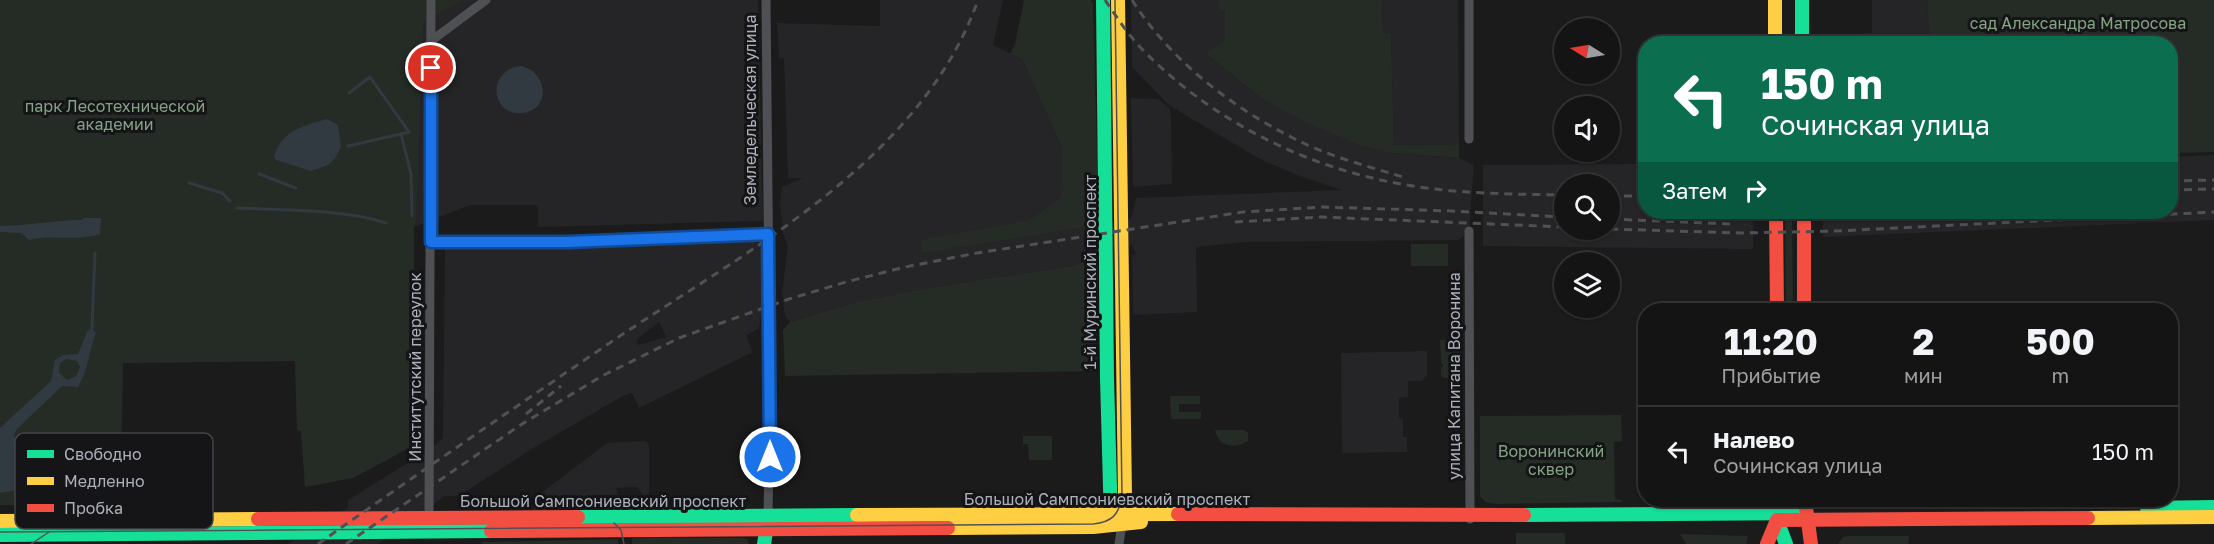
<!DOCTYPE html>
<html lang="ru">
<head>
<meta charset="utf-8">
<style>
	body { margin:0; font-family:"Golos Text",sans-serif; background:#1d1d1d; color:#f1f3f6; height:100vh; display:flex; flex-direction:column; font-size:22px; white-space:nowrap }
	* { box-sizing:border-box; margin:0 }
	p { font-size:20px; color:#9d9ea0 }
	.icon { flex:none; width:33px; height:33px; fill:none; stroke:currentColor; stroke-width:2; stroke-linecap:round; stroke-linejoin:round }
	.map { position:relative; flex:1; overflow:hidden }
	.panel { position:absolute; left:1638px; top:303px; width:540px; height:204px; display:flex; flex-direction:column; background:#141414; border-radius:24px; box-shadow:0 2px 4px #0004,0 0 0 2px #333334 }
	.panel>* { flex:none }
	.hud { position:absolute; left:1638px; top:36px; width:540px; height:183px; border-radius:24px; box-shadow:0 2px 4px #0004,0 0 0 2px #333334; background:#0b6e4f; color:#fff; overflow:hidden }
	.needle { width:39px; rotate:281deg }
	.controls { position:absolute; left:1554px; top:18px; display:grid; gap:12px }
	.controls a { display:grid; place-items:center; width:66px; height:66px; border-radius:50%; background:#141414; box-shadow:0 2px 4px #0004,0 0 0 2px #333334; font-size:30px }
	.pin { position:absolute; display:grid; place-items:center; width:51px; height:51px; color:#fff; margin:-26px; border:3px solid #fff; border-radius:50%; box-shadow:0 2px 6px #0007 }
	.me { position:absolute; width:66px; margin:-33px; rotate:0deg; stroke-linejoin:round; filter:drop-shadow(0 0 4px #0008) }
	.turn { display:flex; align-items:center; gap:21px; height:126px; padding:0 24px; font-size:27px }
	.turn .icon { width:78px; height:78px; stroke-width:2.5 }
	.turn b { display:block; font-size:42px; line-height:51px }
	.then { display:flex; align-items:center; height:57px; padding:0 24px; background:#0003; gap:12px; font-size:22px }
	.eta { display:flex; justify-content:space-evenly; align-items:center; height:102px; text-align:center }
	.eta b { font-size:36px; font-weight:700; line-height:42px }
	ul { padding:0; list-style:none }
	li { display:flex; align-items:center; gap:18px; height:90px; padding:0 24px; border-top:2px solid #333334 }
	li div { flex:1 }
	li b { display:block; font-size:22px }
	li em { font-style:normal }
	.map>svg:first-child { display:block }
	.built { fill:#252527; fill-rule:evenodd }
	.green { fill:#252b25 }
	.water { fill:#313a40; fill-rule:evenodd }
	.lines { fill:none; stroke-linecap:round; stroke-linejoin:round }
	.stream { stroke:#313a40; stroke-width:3 }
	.street { stroke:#4f5053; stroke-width:9 }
	.fast { stroke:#16e098; stroke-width:14 }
	.slow { stroke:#ffcf43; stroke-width:14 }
	.jam { stroke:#f24e42; stroke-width:14 }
	.tram { stroke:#505154; stroke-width:1.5 }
	.rail { stroke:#505154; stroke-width:3; stroke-dasharray:8 6; stroke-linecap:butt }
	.route-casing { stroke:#114b97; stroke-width:15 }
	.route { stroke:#1a73e8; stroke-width:10 }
	.labels { text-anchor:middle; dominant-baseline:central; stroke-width:6; stroke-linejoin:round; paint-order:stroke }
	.park-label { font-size:16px; fill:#85a486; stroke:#151517 }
	.street-label { font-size:16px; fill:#adb1ba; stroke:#151517 }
	.key { fill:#151517; stroke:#434448; stroke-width:1.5 }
	.key-label { font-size:16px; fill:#adb1ba }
</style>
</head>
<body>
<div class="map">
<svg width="2214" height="544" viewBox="0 0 2214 544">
	<rect width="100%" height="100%" fill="#1b1b1b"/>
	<!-- built -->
	<g class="built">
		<path d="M 0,0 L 758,0 L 763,221 L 538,227 L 538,205 L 470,205 L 414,227 L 414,307 L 409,311 L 409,448 L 353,478 L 305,487 L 301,431 L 297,430 L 295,361 L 123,363 L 121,464 L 117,505 L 0,505 Z"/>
		<path d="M 880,0 L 1003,0 L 993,45 L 1022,59 L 1062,149 L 1061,197 L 1031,220 L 1094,222 L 1098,226 L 1131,219 L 1136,198 L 1342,190 L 1297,175 L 1260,159 L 1170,106 L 1132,67 L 1131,0 L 1219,0 L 1219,9 L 1225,10 L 1226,41 L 1205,53 L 1261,98 L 1392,153 L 1459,158 L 1474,165 L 1469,231 L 1459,240 L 1245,242 L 1196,247 L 1197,312 L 1133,315 L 1132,255 L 1136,254 L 1132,245 L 1099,249 L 1098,253 L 1077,265 L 928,288 L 856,302 L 790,322 L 785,316 L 782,292 L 788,246 L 783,233 L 780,203 L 782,187 L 803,178 L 788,178 L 784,58 L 779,58 L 777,23 L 880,26 Z"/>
		<path d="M 1382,0 L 1458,0 L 1459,144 L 1394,145 L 1391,34 L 1383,34 Z"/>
		<path d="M 1872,0 L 1927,0 L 1930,43 L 1817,43 L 1817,36 L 1872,33 Z"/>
		<path d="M 1131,98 L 1158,99 L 1169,108 L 1171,116 L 1172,184 L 1133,187 Z"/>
		<path d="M 2214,155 L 2214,220 L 1823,237 L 1822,212 L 2170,212 L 2171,157 Z"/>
		<path d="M 1645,164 L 1646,212 L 1754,212 L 1753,249 L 1483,246 L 1483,165 ZM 1564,184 L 1610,184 L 1610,230 L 1564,230 Z"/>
		<path d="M 749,239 L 758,243 L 762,252 L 763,300 L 759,328 L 746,336 L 753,352 L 639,408 L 632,393 L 623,396 L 535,447 L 468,490 L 455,496 L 445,496 L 378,544 L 288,544 L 348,508 L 348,500 L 409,462 L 420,459 L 443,438 L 445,249 L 724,243 ZM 659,322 L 666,337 L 638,345 L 636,340 Z"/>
		<path d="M 1427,351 L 1427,375 L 1422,381 L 1408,381 L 1408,397 L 1399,398 L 1399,418 L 1403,419 L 1403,437 L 1407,437 L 1407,452 L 1342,453 L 1341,353 Z"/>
		<path d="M 645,441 L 649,444 L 649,497 L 645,497 L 637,487 L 616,488 L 623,513 L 612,513 L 607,499 L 552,499 L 545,513 L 532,513 L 541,493 L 607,443 Z"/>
	</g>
	<!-- green -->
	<g class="green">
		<path d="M 0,0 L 464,0 L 423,22 L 416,222 L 414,226 L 414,307 L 409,311 L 409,448 L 353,478 L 305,487 L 301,431 L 297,430 L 295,361 L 123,363 L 121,464 L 117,505 L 0,505 Z"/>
		<path d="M 1024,0 L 1091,0 L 1093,4 L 1099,225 L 922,253 L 921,240 L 1030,220 L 1061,197 L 1062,149 L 1022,59 L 1010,54 L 1015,44 Z"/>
		<path d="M 1219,0 L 1382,0 L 1383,33 L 1391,33 L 1394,145 L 1459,144 L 1459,158 L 1392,153 L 1362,146 L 1307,123 L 1261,98 L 1205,53 L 1225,41 L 1225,10 L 1219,10 Z"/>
		<path d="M 1927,0 L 2214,0 L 2214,152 L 2171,153 L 2170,44 L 1930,43 Z"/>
		<path d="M 1785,212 L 1792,212 L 1793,310 L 1786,310 Z"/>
		<rect x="1411" y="244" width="37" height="22"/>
		<path d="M 1098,253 L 1097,371 L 785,376 L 783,330 L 790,322 L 856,302 L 928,288 L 1077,265 Z"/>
		<path d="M 1459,339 L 1460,378 L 1444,378 L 1441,375 L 1441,367 L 1443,367 L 1443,364 L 1441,364 L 1440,340 Z"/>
		<path d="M 1170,396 L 1200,396 L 1200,404 L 1179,404 L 1179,412 L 1201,412 L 1201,419 L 1171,419 Z"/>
		<path d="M 1621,415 L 1622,441 L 1614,442 L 1615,499 L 1622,500 L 1622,502 L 1495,504 L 1485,502 L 1480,496 L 1480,416 Z"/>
		<path d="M 1215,430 L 1244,430 L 1248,433 L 1248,441 C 1235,449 1219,448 1215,430 Z"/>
		<path d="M 1023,436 L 1052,436 L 1052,460 L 1029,460 L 1028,444 L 1023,444 Z"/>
		<rect x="1516" y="533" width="49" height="11"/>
		<path d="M 1680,534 L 1748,536 L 1746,544 L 1686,544 Z"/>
		<path d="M 1848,536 L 1909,536 L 1908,544 L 1838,544 L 1843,537 Z"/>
		<path d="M 632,538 L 743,538 L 747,539 L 749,544 L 632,544 Z"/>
		<path d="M 618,539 L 618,544 L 484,544 L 480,542 Z"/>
	</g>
	<!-- water -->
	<g class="water">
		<path d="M 520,66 C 549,71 551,111 522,113 C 491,116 486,71 520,66 Z"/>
		<path d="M 327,119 L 338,125 L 341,147 L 336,157 L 328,165 L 311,171 L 276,160 L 274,157 C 281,130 304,126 327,119 Z"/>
		<path d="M 83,218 L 101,218 L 100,234 C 75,242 54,234 29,240 L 21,233 L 0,232 L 0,226 C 27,226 54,220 82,220 Z"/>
		<path d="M 92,328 L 96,333 C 89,351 88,370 78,387 L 62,386 L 17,429 L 14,435 L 17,442 L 37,449 L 43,457 L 37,477 L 29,488 L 0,493 L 0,428 L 51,381 L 55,360 L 63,355 L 78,354 L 87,332 ZM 66,359 L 77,361 L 80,367 L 76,376 L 67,380 L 59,373 L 60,363 Z"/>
	</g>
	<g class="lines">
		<!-- stream -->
		<g class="stream">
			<path d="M 349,93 L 370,77 L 409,132 L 401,134 L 411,174 L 412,216"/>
			<path d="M 348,146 L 401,134"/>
			<path d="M 259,174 L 296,188"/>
			<path d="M 189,183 L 222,193 L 230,201"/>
			<path d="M 237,208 C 283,210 342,209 386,223"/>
			<path d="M 92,328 L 95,253"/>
		</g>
		<!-- street -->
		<g class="street">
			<path d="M 766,0 L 770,395 L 768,517"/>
			<path d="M 1469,0 L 1469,139"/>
			<path d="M 431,41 L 486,0"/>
			<path d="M 1469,231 L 1470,519"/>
			<path d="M 431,242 L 569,242 L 768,234"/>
			<path d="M 429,518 L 431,0"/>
			<path d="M 1119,544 L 1122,524"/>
		</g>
		<!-- fast -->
		<g class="fast">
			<path d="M 1103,0 L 1107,378 L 1111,523"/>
			<path d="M 1802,0 L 1802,44"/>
			<path d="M 1777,500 L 1777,520 L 1786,544"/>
			<path d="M 2147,508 L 2214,507"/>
			<path d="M 1524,515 L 1806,513"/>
			<path d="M 578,517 L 857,515"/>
			<path d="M 0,535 L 491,531"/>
			<path d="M 764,544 L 768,519"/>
		</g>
		<!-- slow -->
		<g class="slow">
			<path d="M 1118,0 L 1125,496 L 1122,523"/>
			<path d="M 1775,0 L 1775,44"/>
			<path d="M 857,515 L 1178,514"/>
			<path d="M 2088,518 L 2214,517"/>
			<path d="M 0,521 L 258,519"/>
			<path d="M 948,528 L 1093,527 L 1141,522"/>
		</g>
		<!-- jam -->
		<g class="jam">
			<path d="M 1776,212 L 1777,310"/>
			<path d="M 1804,212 L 1804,310"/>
			<path d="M 1805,500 L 1811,544"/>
			<path d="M 1178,514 L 1524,515"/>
			<path d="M 258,519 L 578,517"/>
			<path d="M 491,531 L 948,528"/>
			<path d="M 1767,544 L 1777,520 L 2088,518"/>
		</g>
		<!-- tram -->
		<g class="tram">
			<path d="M 614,523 L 621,530 L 624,544"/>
			<path d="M 0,532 L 1093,524 C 1112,522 1119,515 1122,496 L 1115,0"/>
			<path d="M 31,544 L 49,532"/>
		</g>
		<!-- rail -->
		<g class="rail">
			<path d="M 1105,0 C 1116,16 1127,33 1140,47 C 1209,119 1304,167 1401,184 C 1455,194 1511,194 1564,195"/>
			<path d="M 1132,0 C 1170,60 1231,107 1295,139 C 1328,156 1367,166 1403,177"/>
			<path d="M 2170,181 L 2214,180"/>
			<path d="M 2170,190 L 2214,189"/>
			<path d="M 1610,196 L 1646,196"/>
			<path d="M 1610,219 L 1732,224"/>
			<path d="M 1235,222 L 1321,217 L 1564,227"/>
			<path d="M 1610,229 L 1741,233 L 1837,231 L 2214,212"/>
			<path d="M 526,414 L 561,386"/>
			<path d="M 318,544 C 417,474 517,406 617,338 C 750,249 922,159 978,0"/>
			<path d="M 346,544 L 522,424 L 602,376 L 679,338 L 789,299 L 846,282 L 905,267 L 977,253 L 1243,212 L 1322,207 L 1452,211 L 1564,217"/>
		</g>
	</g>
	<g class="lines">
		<defs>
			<path id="route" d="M 431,68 L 431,242 L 568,242 L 768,234 L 770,457"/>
		</defs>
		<!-- route casing -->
		<use href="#route" class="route-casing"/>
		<!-- route -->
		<use href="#route" class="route"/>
	</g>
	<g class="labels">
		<!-- park labels -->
		<g class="park-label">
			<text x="2078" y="23">cад Александра Матросова</text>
			<text x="115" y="106">парк Лесотехнической<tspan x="115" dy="18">академии</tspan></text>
			<text x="1551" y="451">Воронинский<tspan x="1551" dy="18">сквер</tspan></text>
		</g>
		<!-- street labels -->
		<g class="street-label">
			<text transform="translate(750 110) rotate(-90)">Земледельческая улица</text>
			<text transform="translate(1090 272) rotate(-90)">1-й Муринский проспект</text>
			<text transform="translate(415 367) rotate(-90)">Институтский переулок</text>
			<text transform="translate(1454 376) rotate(-90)">улица Капитана Воронина</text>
			<text x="1107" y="499">Большой Сампсониевский проспект</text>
			<text x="603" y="501">Большой Сампсониевский проспект</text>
		</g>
	</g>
	<!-- legend -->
	<rect x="15" y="433" width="198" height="96" rx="9" class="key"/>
	<rect x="27" y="450" width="27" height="8" fill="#16e098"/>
	<rect x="27" y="477" width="27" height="8" fill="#ffcf43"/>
	<rect x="27" y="504" width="27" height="8" fill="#f24e42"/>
	<g class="key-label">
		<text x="64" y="460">Свободно</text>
		<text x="64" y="487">Медленно</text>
		<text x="64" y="514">Пробка</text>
	</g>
</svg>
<div class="controls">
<a><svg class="needle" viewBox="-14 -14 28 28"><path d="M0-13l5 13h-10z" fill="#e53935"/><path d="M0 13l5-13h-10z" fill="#9d9ea0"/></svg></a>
<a><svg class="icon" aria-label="sound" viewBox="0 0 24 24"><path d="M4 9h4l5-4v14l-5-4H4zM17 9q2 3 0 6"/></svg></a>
<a><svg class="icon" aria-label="search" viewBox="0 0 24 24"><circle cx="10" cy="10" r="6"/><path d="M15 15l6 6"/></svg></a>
<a><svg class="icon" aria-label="layers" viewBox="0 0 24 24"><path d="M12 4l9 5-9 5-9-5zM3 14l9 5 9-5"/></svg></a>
</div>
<div class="pin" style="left:431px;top:68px;background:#d93025"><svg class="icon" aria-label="arrive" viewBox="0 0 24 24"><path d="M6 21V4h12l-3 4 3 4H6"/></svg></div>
<svg class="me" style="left:770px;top:457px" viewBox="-20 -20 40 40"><circle r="17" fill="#1a73e8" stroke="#fff" stroke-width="3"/><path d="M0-11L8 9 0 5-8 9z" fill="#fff"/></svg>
<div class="hud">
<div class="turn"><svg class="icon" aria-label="left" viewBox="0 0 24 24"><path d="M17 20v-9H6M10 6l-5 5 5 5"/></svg><div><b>150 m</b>Сочинская улица</div></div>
<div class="then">Затем<svg class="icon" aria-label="right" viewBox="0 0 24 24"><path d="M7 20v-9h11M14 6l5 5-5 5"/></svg></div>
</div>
<section class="panel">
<div class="eta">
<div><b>11:20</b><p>Прибытие</p></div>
<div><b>2</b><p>мин</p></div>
<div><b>500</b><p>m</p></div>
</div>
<ul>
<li><svg class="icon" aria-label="left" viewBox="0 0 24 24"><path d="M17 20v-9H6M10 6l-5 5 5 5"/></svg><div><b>Налево</b><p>Сочинская улица</p></div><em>150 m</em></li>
</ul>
</section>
</div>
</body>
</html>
